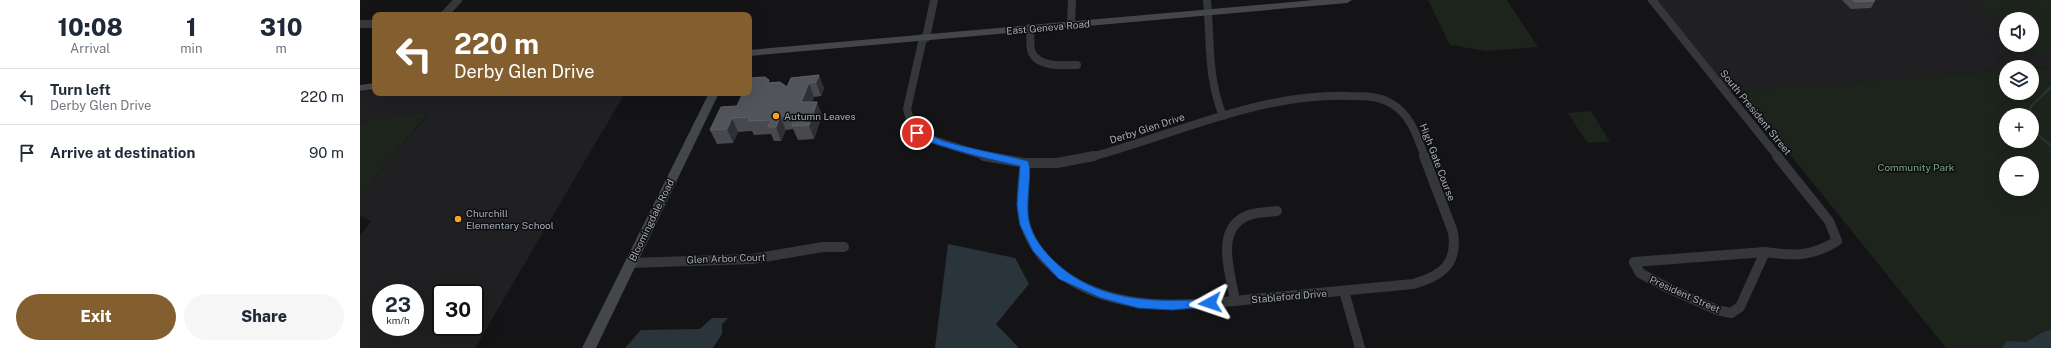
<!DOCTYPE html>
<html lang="en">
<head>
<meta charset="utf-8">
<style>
	body { margin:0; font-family:"Public Sans",sans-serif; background:#f6f6f7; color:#1f2937; height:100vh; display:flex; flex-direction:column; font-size:15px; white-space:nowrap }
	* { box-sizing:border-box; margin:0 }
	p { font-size:13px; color:#747a83 }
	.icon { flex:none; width:22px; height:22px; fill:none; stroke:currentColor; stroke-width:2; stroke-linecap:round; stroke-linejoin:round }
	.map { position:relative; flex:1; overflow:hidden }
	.side { display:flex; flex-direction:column; background:#fff; width:360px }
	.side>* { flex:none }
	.banner { position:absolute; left:12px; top:12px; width:380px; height:84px; border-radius:8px; box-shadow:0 4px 16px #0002; background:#835f2f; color:#fff; overflow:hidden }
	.fabs { position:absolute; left:1639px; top:12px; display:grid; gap:8px }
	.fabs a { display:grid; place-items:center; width:40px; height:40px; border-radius:50%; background:#fff; box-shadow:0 4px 16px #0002; font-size:20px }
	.speed { position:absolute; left:12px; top:284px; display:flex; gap:8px; font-size:20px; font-weight:700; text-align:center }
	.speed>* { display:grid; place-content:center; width:52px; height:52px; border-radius:50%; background:#fff; box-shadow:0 4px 16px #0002; line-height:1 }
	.speed small { font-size:10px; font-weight:400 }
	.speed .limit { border:2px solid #111; border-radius:6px; background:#fff; color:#111 }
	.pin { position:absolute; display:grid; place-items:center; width:34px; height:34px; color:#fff; margin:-17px; border:2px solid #fff; border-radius:50%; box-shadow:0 1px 4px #0007 }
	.me { position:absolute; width:44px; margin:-22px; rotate:265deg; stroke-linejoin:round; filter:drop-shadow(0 0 3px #0008) }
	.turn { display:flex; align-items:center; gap:14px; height:84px; padding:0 16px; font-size:18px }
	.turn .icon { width:52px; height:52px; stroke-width:2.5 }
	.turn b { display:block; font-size:28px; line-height:34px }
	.eta { display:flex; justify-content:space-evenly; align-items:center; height:68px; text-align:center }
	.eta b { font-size:24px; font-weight:800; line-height:28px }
	.action { display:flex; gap:8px; margin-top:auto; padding:8px 16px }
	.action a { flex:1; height:46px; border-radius:24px; background:#835f2f; color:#fff; font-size:16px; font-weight:800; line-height:46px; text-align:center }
	.action a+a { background:#f6f6f7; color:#1f2937 }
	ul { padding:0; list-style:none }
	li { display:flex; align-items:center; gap:12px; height:56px; padding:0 16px; border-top:1px solid #e0e1e3 }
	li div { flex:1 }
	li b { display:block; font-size:15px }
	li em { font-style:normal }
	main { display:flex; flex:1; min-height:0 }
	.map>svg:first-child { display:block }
	.built { fill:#202023; fill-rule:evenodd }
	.green { fill:#1c241c; fill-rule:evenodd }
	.water { fill:#2a353b }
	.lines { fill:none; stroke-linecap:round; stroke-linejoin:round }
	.stream { stroke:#2a353b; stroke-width:2 }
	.street-far1 { stroke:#35373b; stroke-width:8 }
	.street { stroke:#35373b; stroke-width:10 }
	.secondary { fill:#43464b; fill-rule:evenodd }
	.wall { fill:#47494e }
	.shaded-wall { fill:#2e3033 }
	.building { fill:#515459; stroke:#5e6268 }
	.route { fill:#1a73e8; stroke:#114b97 }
	.poi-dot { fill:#fda125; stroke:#0f0f11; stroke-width:1.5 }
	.labels { text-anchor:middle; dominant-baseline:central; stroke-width:3; stroke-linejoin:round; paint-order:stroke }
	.street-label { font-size:10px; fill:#a5acb7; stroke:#0f0f11 }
	.poi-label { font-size:10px; fill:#a5acb7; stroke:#0f0f11; text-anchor:start }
	.park-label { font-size:10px; fill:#7ca47b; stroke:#0f0f11 }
</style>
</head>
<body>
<main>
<section class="side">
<div class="eta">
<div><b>10:08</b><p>Arrival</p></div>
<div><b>1</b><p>min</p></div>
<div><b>310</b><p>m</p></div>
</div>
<ul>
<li><svg class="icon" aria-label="left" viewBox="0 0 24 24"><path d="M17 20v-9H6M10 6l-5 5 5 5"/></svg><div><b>Turn left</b><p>Derby Glen Drive</p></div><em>220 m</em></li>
<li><svg class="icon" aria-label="arrive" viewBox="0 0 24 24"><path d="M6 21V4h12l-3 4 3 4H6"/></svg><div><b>Arrive at destination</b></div><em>90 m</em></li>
</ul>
<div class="action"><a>Exit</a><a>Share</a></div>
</section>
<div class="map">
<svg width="1691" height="348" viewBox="0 0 1691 348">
	<rect width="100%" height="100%" fill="#141416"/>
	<!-- built -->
	<g class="built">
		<path d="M 1296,0 L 1613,0 L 1646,27 L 1646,45 L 1668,45 L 1691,63 L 1691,67 L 1646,67 L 1646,70 L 1370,92 Z"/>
		<path d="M 15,90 L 15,93 L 265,93 L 115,348 L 0,348 L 0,236 L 11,221 L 0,216 L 0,196 L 68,114 L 0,121 L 0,92 ZM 21,293 L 55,293 L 55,327 L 21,327 ZM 81,293 L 115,293 L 115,327 L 81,327 Z"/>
	</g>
	<!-- green -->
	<g class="green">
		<path d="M 1068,0 L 1147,0 L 1178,47 L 1127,51 L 1090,45 Z"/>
		<path d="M 1613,0 L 1691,0 L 1691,63 L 1668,45 L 1672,45 L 1672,19 L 1646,19 L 1646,27 Z"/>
		<path d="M 1691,67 L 1691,348 L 1586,348 L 1379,91 L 1646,70 L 1646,93 L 1672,93 L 1672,68 ZM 1646,115 L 1672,115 L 1672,141 L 1646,141 ZM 1646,163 L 1672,163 L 1672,189 L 1646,189 Z"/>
		<path d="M 1231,111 L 1250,142 L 1227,143 L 1208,113 Z"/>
		<path d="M 68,113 L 0,196 L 0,121 Z"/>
	</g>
	<!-- water -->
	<g class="water">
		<path d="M 588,244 L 655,258 L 669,284 L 636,324 L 659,348 L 575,348 Z"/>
		<path d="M 352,318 L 368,318 L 362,324 L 362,334 L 353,348 L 265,348 L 281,330 L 340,329 Z"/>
		<path d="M 1691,330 L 1691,348 L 1642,348 L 1647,341 L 1666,342 L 1685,331 Z"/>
	</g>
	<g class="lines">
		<!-- stream -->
		<g class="stream">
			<path d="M 1668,115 L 1671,106 L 1691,87"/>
			<path d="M 1672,126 L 1677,134 L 1691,146"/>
		</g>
		<!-- street-far1 -->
		<g class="street-far1">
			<path d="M 847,0 C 851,41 847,77 863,116"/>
			<path d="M 1292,0 L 1418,157"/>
			<path d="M 84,15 L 98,0"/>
			<path d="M 0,24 L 15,24"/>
			<path d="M 711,25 L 712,0"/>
			<path d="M 670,28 C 671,35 669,47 672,53 C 680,68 704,65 717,65"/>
			<path d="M 563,38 L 547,109 L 551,124 L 555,130 L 567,138 L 628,157"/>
			<path d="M 566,38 L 574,0"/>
			<path d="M 731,157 C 817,134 899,93 990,96 C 1004,96 1020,96 1032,104 C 1051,115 1057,137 1065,157"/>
		</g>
		<!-- street -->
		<g class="street">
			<path d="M 624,156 L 665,163"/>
			<path d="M 665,163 L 697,163 L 734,156"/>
			<path d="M 665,163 C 663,181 660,199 663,217 C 668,239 681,258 699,272 C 758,317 836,304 906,298 C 955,293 1004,289 1053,284 C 1082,276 1098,264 1093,232 L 1064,156"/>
			<path d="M 1405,252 C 1434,256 1451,257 1477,241 L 1469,221 L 1417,156"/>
			<path d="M 1405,252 L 1380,307 L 1371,313 L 1357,310 L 1308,288 L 1280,273 L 1274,262 Z"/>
			<path d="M 270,263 L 392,259 L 463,247 L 484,247"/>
			<path d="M 984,291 L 1000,348"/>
			<path d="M 875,301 C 871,274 853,228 889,215 C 897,212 908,212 917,211"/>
		</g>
		<!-- secondary -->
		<g class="secondary">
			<path d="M 954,0 L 992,0 L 987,3 L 389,56 L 389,50 Z"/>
			<path d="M 15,83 L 15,89 L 0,91 L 0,85 Z"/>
			<path d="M 349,93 L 359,93 L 236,348 L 222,348 Z"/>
		</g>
	</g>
	<!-- wall -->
	<g class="wall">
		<path d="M 1482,0 L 1514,0 L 1515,1 L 1511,8 L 1491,9 Z"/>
		<path d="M 459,75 L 464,88 L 461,96 L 454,97 L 452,102 L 462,115 L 454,139 L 438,140 L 433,129 L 426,130 L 421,141 L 414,141 L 411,134 L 394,135 L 392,131 L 378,132 L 373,143 L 357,144 L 350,130 L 377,106 L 382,95 L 382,93 L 389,93 L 410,83 L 427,87 Z"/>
	</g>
	<!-- shaded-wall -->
	<g class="shaded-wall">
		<path d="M 459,75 L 464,88 L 461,96 L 456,82 Z"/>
		<path d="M 449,83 L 454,97 L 447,116 L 441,102 Z"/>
		<path d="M 457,102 L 462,115 L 454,139 L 449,125 Z"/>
		<path d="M 420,116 L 426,130 L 421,141 L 416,127 Z"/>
		<path d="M 372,118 L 378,132 L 373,143 L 367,129 Z"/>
	</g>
	<!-- building -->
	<g class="building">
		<path d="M 1493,0 L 1514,0 L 1515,1 L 1495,2 Z"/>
		<path d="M 459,75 L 456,82 L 449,83 L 441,102 L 457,102 L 449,125 L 432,126 L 436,115 L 420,116 L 416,127 L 408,127 L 411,120 L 388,121 L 390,117 L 372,118 L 367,129 L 350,130 L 361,107 L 377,106 L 383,93 L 389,93 L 389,78 L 405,77 L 409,80 L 408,83 L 420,82 L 427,87 L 431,78 Z"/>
	</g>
	<!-- route -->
	<path class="route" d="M 554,131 C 563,129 575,138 583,141 C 611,149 640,154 668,161 C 673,171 664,207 670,225 C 674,239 683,250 693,260 C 735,302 795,303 850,299 L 854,300 L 856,303 L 854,306 L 812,310 L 778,308 L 741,298 L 699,279 L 673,251 L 660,225 L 657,205 L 660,166 C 624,158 588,150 554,135 Z"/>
	<!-- markers -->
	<g class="poi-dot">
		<circle cx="416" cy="116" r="4"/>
		<circle cx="98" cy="219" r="4"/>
	</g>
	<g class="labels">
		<!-- street labels -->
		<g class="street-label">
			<text transform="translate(688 27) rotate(-5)">East Geneva Road</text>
			<text transform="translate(1396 112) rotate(51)">South President Street</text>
			<text transform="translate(787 128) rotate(-18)">Derby Glen Drive</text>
			<text transform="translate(1078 162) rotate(69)">High Gate Course</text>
			<text transform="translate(291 220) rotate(-64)">Bloomingdale Road</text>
			<text transform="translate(366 258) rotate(-2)">Glen Arbor Court</text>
			<text transform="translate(1325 294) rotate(24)">President Street</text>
			<text transform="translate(929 296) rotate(-5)">Stableford Drive</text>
		</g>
		<!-- poi labels -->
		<g class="poi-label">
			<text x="424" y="116">Autumn Leaves</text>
			<text x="106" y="213">Churchill<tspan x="106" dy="12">Elementary School</tspan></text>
		</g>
		<!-- park labels -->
		<g class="park-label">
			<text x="1556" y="167">Community Park</text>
		</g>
	</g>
</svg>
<div class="fabs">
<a><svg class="icon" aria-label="sound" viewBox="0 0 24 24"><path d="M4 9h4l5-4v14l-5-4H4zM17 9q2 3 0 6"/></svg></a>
<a><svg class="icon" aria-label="layers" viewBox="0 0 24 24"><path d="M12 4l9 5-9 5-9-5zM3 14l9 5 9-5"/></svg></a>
<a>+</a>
<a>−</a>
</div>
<div class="speed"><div>23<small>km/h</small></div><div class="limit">30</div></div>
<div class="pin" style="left:557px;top:133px;background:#d93025"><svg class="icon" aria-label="arrive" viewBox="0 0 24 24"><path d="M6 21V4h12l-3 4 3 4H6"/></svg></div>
<svg class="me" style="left:850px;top:303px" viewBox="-20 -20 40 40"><path d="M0-17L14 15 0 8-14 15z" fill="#1a73e8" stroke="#fff" stroke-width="4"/></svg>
<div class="banner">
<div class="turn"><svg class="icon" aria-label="left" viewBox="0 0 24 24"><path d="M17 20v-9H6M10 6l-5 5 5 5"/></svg><div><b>220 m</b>Derby Glen Drive</div></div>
</div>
</div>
</main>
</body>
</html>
